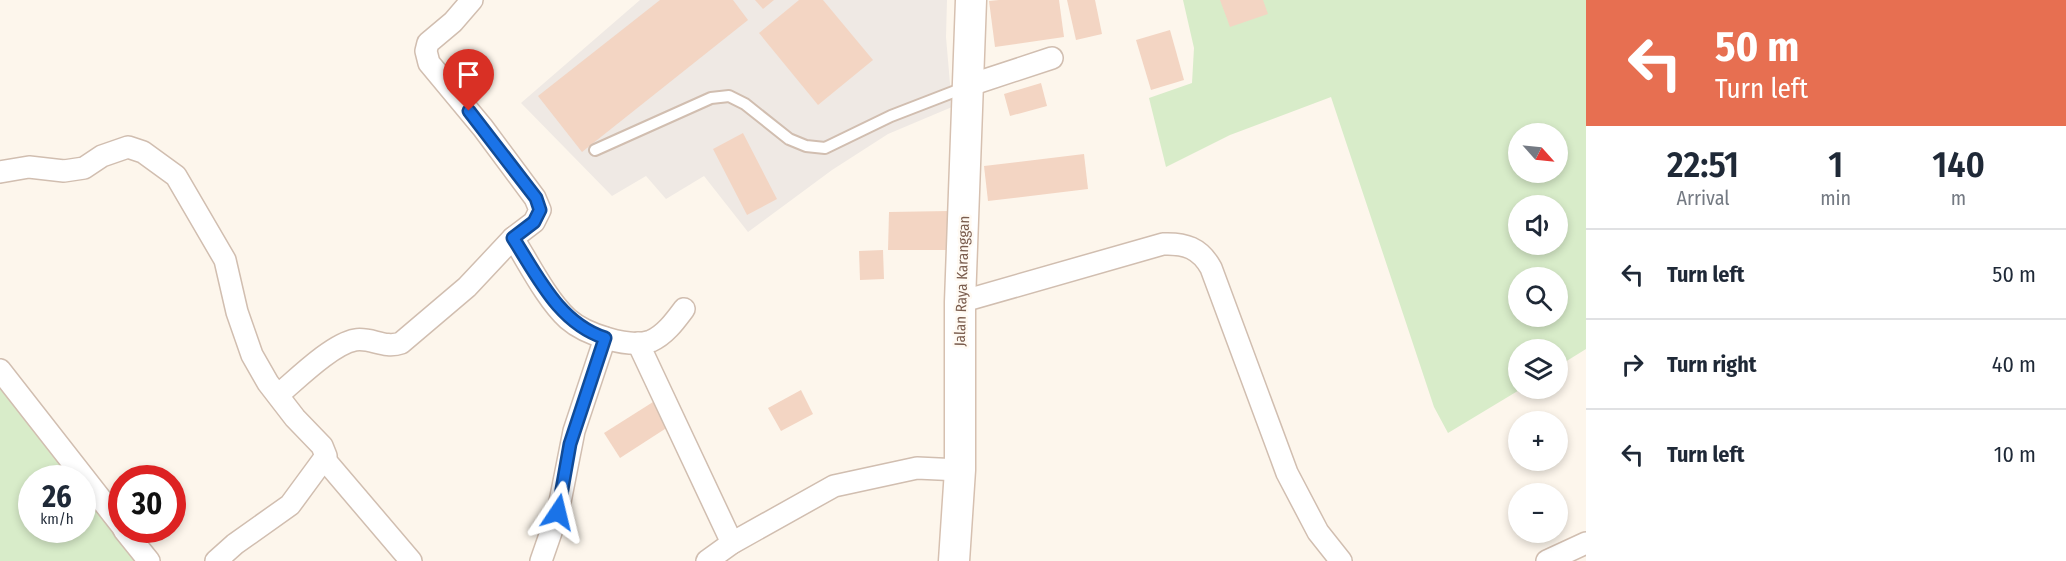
<!DOCTYPE html>
<html lang="en">
<head>
<meta charset="utf-8">
<style>
	body { margin:0; font-family:"Fira Sans Condensed",sans-serif; background:#f6f6f7; color:#1f2937; height:100vh; display:flex; flex-direction:column; font-size:22px; white-space:nowrap }
	* { box-sizing:border-box; margin:0 }
	p { font-size:20px; color:#747a83 }
	.icon { flex:none; width:33px; height:33px; fill:none; stroke:currentColor; stroke-width:2; stroke-linecap:round; stroke-linejoin:round }
	.map { position:relative; flex:1; overflow:hidden }
	.panel { display:flex; flex-direction:column; background:#fff; width:480px }
	.panel>* { flex:none }
	.top-card { background:#e76f51; color:#fff; overflow:hidden }
	.needle { width:39px; rotate:117deg }
	.fabs { position:absolute; left:1508px; top:123px; display:grid; gap:12px }
	.fabs a { display:grid; place-items:center; width:60px; height:60px; border-radius:50%; background:#fff; box-shadow:0 3px 9px #0003; font-size:30px }
	.speed { position:absolute; left:18px; top:465px; display:flex; gap:12px; font-size:30px; font-weight:700; text-align:center }
	.speed>* { display:grid; place-content:center; width:78px; height:78px; border-radius:50%; background:#fff; box-shadow:0 3px 9px #0003; line-height:1 }
	.speed small { font-size:15px; font-weight:400 }
	.speed .limit { border:9px solid #d22; background:#fff; color:#111 }
	.pin { position:absolute; display:grid; place-items:center; width:51px; height:51px; color:#fff; margin:-62px -26px; border-radius:50% 50% 50% 0; rotate:-45deg; box-shadow:0 0 6px #0007 }
	.pin .icon { rotate:45deg }
	.me { position:absolute; width:66px; margin:-33px; rotate:10deg; stroke-linejoin:round; filter:drop-shadow(0 0 4px #0008) }
	.turn { display:flex; align-items:center; gap:21px; height:126px; padding:0 30px; font-size:27px }
	.turn .icon { width:78px; height:78px; stroke-width:2.5 }
	.turn b { display:block; font-size:42px; line-height:51px }
	.eta { display:flex; justify-content:space-evenly; align-items:center; height:102px; text-align:center }
	.eta b { font-size:36px; font-weight:600; line-height:42px }
	ul { padding:0; list-style:none }
	li { display:flex; align-items:center; gap:18px; height:90px; padding:0 30px; border-top:2px solid #e0e1e3 }
	li div { flex:1 }
	li b { display:block; font-size:22px }
	li em { font-style:normal }
	main { display:flex; flex:1; min-height:0 }
	.map>svg:first-child { display:block }
	.industrial { fill:#efe9e4 }
	.green { fill:#d8ecc9; fill-rule:evenodd }
	.building { fill:#f3d5c3 }
	.lines { fill:none; stroke-linecap:round; stroke-linejoin:round }
	.lane-casing { stroke:#d1beb0; stroke-width:14 }
	.street-casing { stroke:#d1beb0; stroke-width:24 }
	.secondary-casing { stroke:#d6c0b0; stroke-width:33 }
	.lane { stroke:#fff; stroke-width:10 }
	.street { stroke:#fff; stroke-width:21 }
	.secondary { stroke:#fff; stroke-width:30 }
	.route-casing { stroke:#114b97; stroke-width:15 }
	.route { stroke:#1a73e8; stroke-width:10 }
	.labels { text-anchor:middle; dominant-baseline:central; stroke-width:5; stroke-linejoin:round; paint-order:stroke }
	.street-label { font-size:15px; fill:#7a5c4d; stroke:#fffaf3 }
</style>
</head>
<body>
<main>
<div class="map">
<svg width="1586" height="561" viewBox="0 0 1586 561">
	<rect width="100%" height="100%" fill="#fdf6ec"/>
	<!-- industrial -->
	<path class="industrial" d="M 640,0 L 947,0 L 946,37 L 952,107 L 888,134 L 832,170 L 748,232 L 704,176 L 666,199 L 646,176 L 612,196 L 521,103 Z"/>
	<!-- green -->
	<g class="green">
		<path d="M 1183,0 L 1586,0 L 1586,349 L 1557,367 L 1557,350 L 1518,350 L 1518,388 L 1521,389 L 1448,433 L 1434,407 L 1331,97 L 1230,135 L 1166,167 L 1149,98 L 1192,83 L 1194,48 ZM 1518,134 L 1557,134 L 1557,172 L 1518,172 ZM 1518,206 L 1557,206 L 1557,244 L 1518,244 ZM 1518,278 L 1557,278 L 1557,316 L 1518,316 Z"/>
		<path d="M 0,368 L 149,561 L 0,561 ZM 32,478 L 82,478 L 82,530 L 32,530 Z"/>
	</g>
	<!-- building -->
	<g class="building">
		<path d="M 660,0 L 733,0 L 748,20 L 582,152 L 538,96 Z"/>
		<path d="M 755,0 L 774,0 L 763,9 Z"/>
		<path d="M 799,0 L 823,0 L 873,60 L 818,105 L 759,33 Z"/>
		<path d="M 999,0 L 1059,0 L 1064,37 L 995,47 L 989,1 Z"/>
		<path d="M 1067,0 L 1095,0 L 1102,34 L 1076,40 Z"/>
		<path d="M 1220,0 L 1263,0 L 1268,14 L 1230,27 Z"/>
		<path d="M 1170,30 L 1184,80 L 1151,90 L 1136,40 Z"/>
		<path d="M 1041,83 L 1047,106 L 1010,116 L 1004,94 Z"/>
		<path d="M 743,133 L 777,199 L 747,215 L 713,149 Z"/>
		<path d="M 1084,154 L 1088,189 L 988,201 L 984,166 Z"/>
		<path d="M 949,211 L 949,250 L 888,250 L 889,212 Z"/>
		<path d="M 883,250 L 884,279 L 860,280 L 859,251 Z"/>
		<path d="M 801,390 L 813,414 L 781,431 L 768,408 Z"/>
		<path d="M 653,402 L 668,427 L 620,458 L 604,433 Z"/>
	</g>
	<g class="lines">
		<defs>
			<path id="lane" d="M 595,150 L 711,98 L 729,96 L 745,104 L 789,139 L 806,146 L 825,148 L 891,116 L 966,87"/>
			<g id="street">
				<path d="M 970,85 L 1052,58"/>
				<path d="M 0,172 L 29,167 L 64,171 L 84,168 L 102,156 L 128,147 L 143,152 L 176,176 L 225,260 L 237,312 L 252,355 L 268,383 L 295,418 L 322,446 L 326,456 L 290,505 L 235,544 L 216,561"/>
				<path d="M 513,238 C 528,262 547,300 568,319 C 585,334 629,349 651,341 C 665,335 675,321 684,309"/>
				<path d="M 960,302 L 1163,244 C 1185,243 1200,248 1211,268 L 1287,473 L 1318,532 L 1341,561"/>
				<path d="M 638,343 L 732,543"/>
				<path d="M 0,370 L 122,526"/>
				<path d="M 278,395 C 296,380 332,344 355,340 C 371,337 384,349 401,343 L 467,287 L 513,238 L 534,222 L 540,210 L 535,198 L 483,128 L 429,63 L 426,51 L 428,43 L 453,22 L 472,0"/>
				<path d="M 325,460 L 411,561"/>
				<path d="M 124,530 L 149,561"/>
				<path d="M 541,561 L 558,512 L 574,431 L 605,338"/>
				<path d="M 707,561 L 732,543 L 834,486 L 917,468 L 960,470"/>
				<path d="M 1547,561 L 1586,543"/>
			</g>
			<path id="secondary" d="M 954,561 L 960,470 L 960,302 L 971,0"/>
		</defs>
		<!-- lane casing -->
		<use href="#lane" class="lane-casing"/>
		<!-- street casing -->
		<use href="#street" class="street-casing"/>
		<!-- secondary casing -->
		<use href="#secondary" class="secondary-casing"/>
		<!-- lane -->
		<use href="#lane" class="lane"/>
		<!-- street -->
		<use href="#street" class="street"/>
		<!-- secondary -->
		<use href="#secondary" class="secondary"/>
	</g>
	<g class="lines">
		<defs>
			<path id="route" d="M 469,111 L 536,198 L 540,210 L 534,222 L 513,238 C 538,277 559,323 605,338 L 570,444 L 558,512"/>
		</defs>
		<!-- route casing -->
		<use href="#route" class="route-casing"/>
		<!-- route -->
		<use href="#route" class="route"/>
	</g>
	<g class="labels">
		<!-- street labels -->
		<g class="street-label">
			<text transform="translate(962 281) rotate(-88)">Jalan Raya Karanggan</text>
		</g>
	</g>
</svg>
<div class="fabs">
<a><svg class="needle" viewBox="-14 -14 28 28"><path d="M0-13l5 13h-10z" fill="#e53935"/><path d="M0 13l5-13h-10z" fill="#747a83"/></svg></a>
<a><svg class="icon" aria-label="sound" viewBox="0 0 24 24"><path d="M4 9h4l5-4v14l-5-4H4zM17 9q2 3 0 6"/></svg></a>
<a><svg class="icon" aria-label="search" viewBox="0 0 24 24"><circle cx="10" cy="10" r="6"/><path d="M15 15l6 6"/></svg></a>
<a><svg class="icon" aria-label="layers" viewBox="0 0 24 24"><path d="M12 4l9 5-9 5-9-5zM3 14l9 5 9-5"/></svg></a>
<a>+</a>
<a>−</a>
</div>
<div class="speed"><div>26<small>km/h</small></div><div class="limit">30</div></div>
<div class="pin" style="left:469px;top:111px;background:#d93025"><svg class="icon" aria-label="arrive" viewBox="0 0 24 24"><path d="M6 21V4h12l-3 4 3 4H6"/></svg></div>
<svg class="me" style="left:558px;top:512px" viewBox="-20 -20 40 40"><path d="M0-17L14 15 0 8-14 15z" fill="#1a73e8" stroke="#fff" stroke-width="4"/></svg>
</div>
<section class="panel">
<div class="top-card">
<div class="turn"><svg class="icon" aria-label="left" viewBox="0 0 24 24"><path d="M17 20v-9H6M10 6l-5 5 5 5"/></svg><div><b>50 m</b>Turn left</div></div>
</div>
<div class="eta">
<div><b>22:51</b><p>Arrival</p></div>
<div><b>1</b><p>min</p></div>
<div><b>140</b><p>m</p></div>
</div>
<ul>
<li><svg class="icon" aria-label="left" viewBox="0 0 24 24"><path d="M17 20v-9H6M10 6l-5 5 5 5"/></svg><div><b>Turn left</b></div><em>50 m</em></li>
<li><svg class="icon" aria-label="right" viewBox="0 0 24 24"><path d="M7 20v-9h11M14 6l5 5-5 5"/></svg><div><b>Turn right</b></div><em>40 m</em></li>
<li><svg class="icon" aria-label="left" viewBox="0 0 24 24"><path d="M17 20v-9H6M10 6l-5 5 5 5"/></svg><div><b>Turn left</b></div><em>10 m</em></li>
</ul>
</section>
</main>
</body>
</html>
